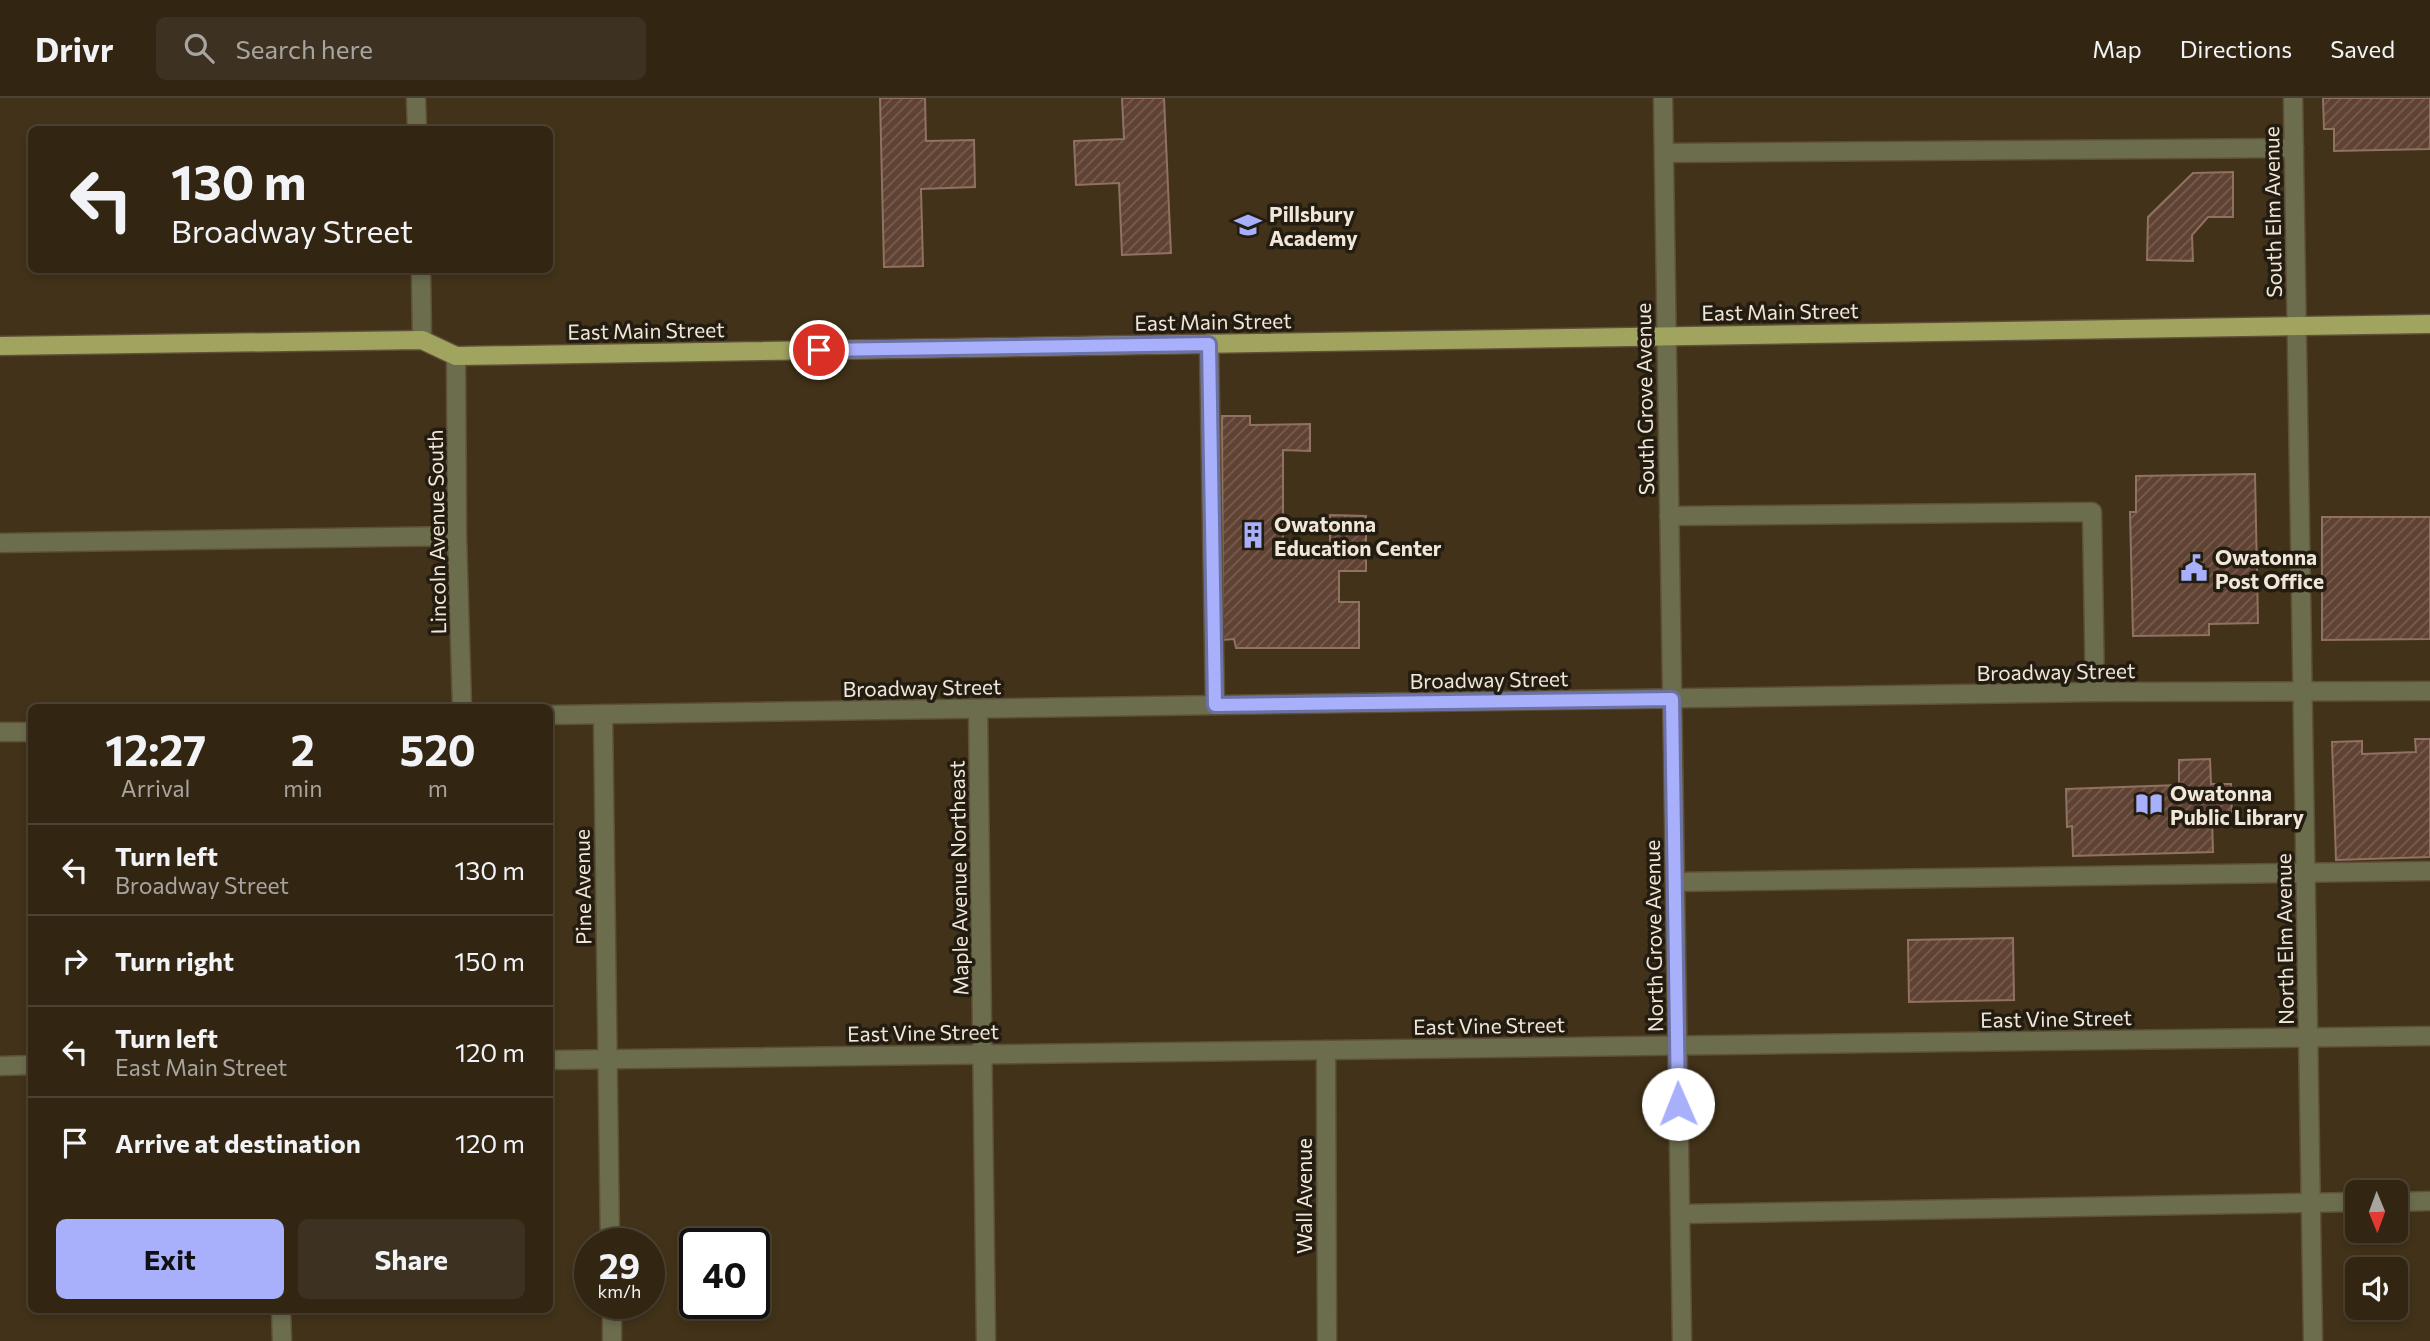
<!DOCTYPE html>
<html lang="en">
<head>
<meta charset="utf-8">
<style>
	body { margin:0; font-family:Commissioner,sans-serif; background:#3d3221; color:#f1f3f6; height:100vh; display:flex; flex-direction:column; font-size:26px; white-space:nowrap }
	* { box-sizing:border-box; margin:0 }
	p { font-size:23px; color:#a8a5a0 }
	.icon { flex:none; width:38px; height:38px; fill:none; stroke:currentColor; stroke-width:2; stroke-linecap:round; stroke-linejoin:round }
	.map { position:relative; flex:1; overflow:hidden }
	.details { position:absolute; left:28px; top:606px; width:525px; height:609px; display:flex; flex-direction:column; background:#322613; border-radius:10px; box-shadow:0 4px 10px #0003,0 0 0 2px #4d4333 }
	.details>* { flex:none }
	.hud { position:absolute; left:28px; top:28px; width:525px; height:147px; border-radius:10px; box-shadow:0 4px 10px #0003,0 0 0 2px #4d4333; background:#322613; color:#f1f3f6; overflow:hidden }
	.needle { width:46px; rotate:179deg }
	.tools { position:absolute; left:2345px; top:1082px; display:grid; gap:14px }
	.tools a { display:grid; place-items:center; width:63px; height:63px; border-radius:10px; background:#322613; box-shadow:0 4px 10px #0003,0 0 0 2px #4d4333; font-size:35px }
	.speed { position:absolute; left:574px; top:1130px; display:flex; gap:14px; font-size:35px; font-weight:700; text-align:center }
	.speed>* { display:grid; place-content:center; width:91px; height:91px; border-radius:50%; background:#322613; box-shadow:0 4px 10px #0003,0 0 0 2px #4d4333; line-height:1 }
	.speed small { font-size:18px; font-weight:400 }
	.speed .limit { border:4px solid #111; border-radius:10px; background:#fff; color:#111 }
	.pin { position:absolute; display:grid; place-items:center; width:60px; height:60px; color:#fff; margin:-30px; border:4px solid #fff; border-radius:50%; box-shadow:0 2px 7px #0007 }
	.me { position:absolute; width:77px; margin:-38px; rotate:359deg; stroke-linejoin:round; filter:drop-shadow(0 0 5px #0008) }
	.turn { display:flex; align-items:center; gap:24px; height:147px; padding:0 28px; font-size:32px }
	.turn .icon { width:91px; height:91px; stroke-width:2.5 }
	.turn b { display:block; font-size:49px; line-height:60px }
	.eta { display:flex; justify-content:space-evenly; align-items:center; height:119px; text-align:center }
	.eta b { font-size:42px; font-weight:700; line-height:49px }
	.primary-button { display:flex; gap:14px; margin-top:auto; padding:14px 28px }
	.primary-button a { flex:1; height:80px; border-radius:10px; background:#a8b0fc; color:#111; font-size:28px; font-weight:700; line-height:80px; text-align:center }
	.primary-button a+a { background:#3d3221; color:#f1f3f6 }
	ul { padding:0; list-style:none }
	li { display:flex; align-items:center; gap:21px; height:91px; padding:0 28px; border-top:2px solid #4d4333 }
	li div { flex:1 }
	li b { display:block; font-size:26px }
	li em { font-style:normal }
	header { display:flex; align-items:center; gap:42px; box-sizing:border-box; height:98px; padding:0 35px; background:#322613; border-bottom:2px solid #4d4333 }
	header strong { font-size:33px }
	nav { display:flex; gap:38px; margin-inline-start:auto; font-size:24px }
	.search { width:490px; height:63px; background:#3d3221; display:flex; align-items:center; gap:18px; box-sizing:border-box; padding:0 24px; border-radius:10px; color:#a8a5a0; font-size:26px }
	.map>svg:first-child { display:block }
	.building { fill:url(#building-hatch); stroke:#907162; stroke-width:2 }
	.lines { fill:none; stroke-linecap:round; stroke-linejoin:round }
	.minor-casing { stroke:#5e4f38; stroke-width:21 }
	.major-casing { stroke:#5e4f38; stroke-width:21 }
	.minor { stroke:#6b6d4d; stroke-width:18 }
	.major { stroke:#a0a45f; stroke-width:18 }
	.route-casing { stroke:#6d72a4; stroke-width:18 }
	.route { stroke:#a8b0fc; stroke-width:12 }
	.labels { text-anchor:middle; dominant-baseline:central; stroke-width:7; stroke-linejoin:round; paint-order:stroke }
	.street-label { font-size:21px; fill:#f1e7d8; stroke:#231c11 }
	.poi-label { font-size:21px; font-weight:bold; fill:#f1e7d8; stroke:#231c11; text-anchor:start }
</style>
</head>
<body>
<header>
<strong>Drivr</strong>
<div class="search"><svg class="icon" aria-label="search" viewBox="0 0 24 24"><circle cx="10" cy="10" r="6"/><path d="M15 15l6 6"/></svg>Search here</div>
<nav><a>Map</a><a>Directions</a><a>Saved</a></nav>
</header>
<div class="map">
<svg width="2430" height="1243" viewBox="0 0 2430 1243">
	<defs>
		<pattern id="building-hatch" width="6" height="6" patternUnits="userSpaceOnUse" patternTransform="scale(1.75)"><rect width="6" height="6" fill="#604233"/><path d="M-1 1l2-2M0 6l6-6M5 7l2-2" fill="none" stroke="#775d50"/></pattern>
	</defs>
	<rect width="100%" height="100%" fill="#423219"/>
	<!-- building -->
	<g class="building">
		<path d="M 880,0 L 925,0 L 926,43 L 974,42 L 975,89 L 921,91 L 923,168 L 884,169 Z"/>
		<path d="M 1122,0 L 1164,0 L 1171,155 L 1122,157 L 1119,85 L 1076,87 L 1074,43 L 1124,41 Z"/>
		<path d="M 2323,0 L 2430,0 L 2430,51 L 2334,53 L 2334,31 L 2324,31 Z"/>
		<path d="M 2233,74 L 2233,119 L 2208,119 L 2192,137 L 2193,163 L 2147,162 L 2148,119 L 2193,75 Z"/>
		<path d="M 1222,318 L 1250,318 L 1250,327 L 1310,326 L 1310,353 L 1283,352 L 1283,456 L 1330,456 L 1330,417 L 1366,418 L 1366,473 L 1339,473 L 1339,504 L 1359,504 L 1359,550 L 1236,550 L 1234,541 L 1223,542 Z"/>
		<path d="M 2255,376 L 2258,525 L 2209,526 L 2209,537 L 2133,538 L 2130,414 L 2136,414 L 2136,378 Z"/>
		<path d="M 2322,419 L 2430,419 L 2430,541 L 2322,542 Z"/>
		<path d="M 2415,641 L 2430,641 L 2430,759 L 2336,762 L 2332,644 L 2362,643 L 2362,656 L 2416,654 Z"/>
		<path d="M 2210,661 L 2211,686 L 2231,686 L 2232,721 L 2212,722 L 2213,754 L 2073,758 L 2072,728 L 2067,729 L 2066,691 L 2179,687 L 2179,662 Z"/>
		<path d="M 2013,840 L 2014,902 L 1909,904 L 1908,842 Z"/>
	</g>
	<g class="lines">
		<defs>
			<g id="minor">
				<path d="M 416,0 L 417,32"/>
				<path d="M 1663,0 L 1682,1243"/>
				<path d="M 2293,0 L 2313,1243"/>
				<path d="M 1664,55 L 2294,50"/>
				<path d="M 421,172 L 422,242"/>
				<path d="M 1209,245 L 1215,607"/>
				<path d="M 456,258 L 457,438 L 462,609"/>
				<path d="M 1669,418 L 2092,414 L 2095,594"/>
				<path d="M 0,445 L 457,438"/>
				<path d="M 978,611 L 986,1243"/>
				<path d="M 603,616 L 610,1146"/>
				<path d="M 550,617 L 2095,594 L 2430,593"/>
				<path d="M 0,634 L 32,634"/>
				<path d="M 1675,784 L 2430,773"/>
				<path d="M 1326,952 L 1327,1243"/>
				<path d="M 550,962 L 2430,938"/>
				<path d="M 0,968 L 32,967"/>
				<path d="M 2396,1104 L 2430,1103"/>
				<path d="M 1680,1116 L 2357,1104"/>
				<path d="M 612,1206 L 612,1243"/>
				<path d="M 281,1211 L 282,1243"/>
			</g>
			<path id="major" d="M 0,248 L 422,242 L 456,258 L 2430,226"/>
		</defs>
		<!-- minor casing -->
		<use href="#minor" class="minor-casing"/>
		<!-- major casing -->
		<use href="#major" class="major-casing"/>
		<!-- minor -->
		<use href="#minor" class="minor"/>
		<!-- major -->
		<use href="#major" class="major"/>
	</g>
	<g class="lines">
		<defs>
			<path id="route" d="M 819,252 L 1209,246 L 1215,607 L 1672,601 L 1678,1006"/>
		</defs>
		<!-- route casing -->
		<use href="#route" class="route-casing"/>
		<!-- route -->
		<use href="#route" class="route"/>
	</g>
	<!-- icons -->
	<defs>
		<symbol id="school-bare" viewBox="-9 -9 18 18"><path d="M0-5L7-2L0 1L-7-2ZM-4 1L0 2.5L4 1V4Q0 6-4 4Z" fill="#a8b0fc" stroke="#231c11" stroke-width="2.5" paint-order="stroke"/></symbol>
		<symbol id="building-bare" viewBox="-9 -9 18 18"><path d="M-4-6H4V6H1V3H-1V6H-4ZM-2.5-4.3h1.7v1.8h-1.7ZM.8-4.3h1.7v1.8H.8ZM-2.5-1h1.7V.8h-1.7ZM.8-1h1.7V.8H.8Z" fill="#a8b0fc" stroke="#231c11" stroke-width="2.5" paint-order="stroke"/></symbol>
		<symbol id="civic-bare" viewBox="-9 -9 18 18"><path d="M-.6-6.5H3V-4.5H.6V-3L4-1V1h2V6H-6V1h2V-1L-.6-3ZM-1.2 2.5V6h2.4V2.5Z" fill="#a8b0fc" stroke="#231c11" stroke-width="2.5" paint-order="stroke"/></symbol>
		<symbol id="library-bare" viewBox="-9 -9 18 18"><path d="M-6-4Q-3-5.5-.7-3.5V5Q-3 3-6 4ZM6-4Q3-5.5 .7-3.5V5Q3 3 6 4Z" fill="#a8b0fc" stroke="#231c11" stroke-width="2.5" paint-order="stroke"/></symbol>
	</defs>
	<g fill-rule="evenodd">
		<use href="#school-bare" x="1229" y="108" width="38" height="38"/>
		<use href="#building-bare" x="1234" y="418" width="38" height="38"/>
		<use href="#civic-bare" x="2175" y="451" width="38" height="38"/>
		<use href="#library-bare" x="2130" y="687" width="38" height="38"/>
	</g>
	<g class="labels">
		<!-- street labels -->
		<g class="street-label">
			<text transform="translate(2272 114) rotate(-91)">South Elm Avenue</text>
			<text transform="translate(1780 213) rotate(-1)">East Main Street</text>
			<text transform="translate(1213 223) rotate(-1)">East Main Street</text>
			<text transform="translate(646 232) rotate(-1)">East Main Street</text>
			<text transform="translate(1644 301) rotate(-91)">South Grove Avenue</text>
			<text transform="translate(436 434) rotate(-91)">Lincoln Avenue South</text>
			<text transform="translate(2056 573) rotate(-1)">Broadway Street</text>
			<text transform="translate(1489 581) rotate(-1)">Broadway Street</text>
			<text transform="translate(922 589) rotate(-1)">Broadway Street</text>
			<text transform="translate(958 780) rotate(-91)">Maple Avenue Northeast</text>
			<text transform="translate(582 789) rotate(-91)">Pine Avenue</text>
			<text transform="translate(1653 838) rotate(-91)">North Grove Avenue</text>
			<text transform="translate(2284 841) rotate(-91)">North Elm Avenue</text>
			<text transform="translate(2056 920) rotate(-1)">East Vine Street</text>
			<text transform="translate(1489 927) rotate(-1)">East Vine Street</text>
			<text transform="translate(923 934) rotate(-1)">East Vine Street</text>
			<text transform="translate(1303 1098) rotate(-90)">Wall Avenue</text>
		</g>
		<!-- poi labels -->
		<g class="poi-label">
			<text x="1269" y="115">Pillsbury<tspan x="1269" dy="24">Academy</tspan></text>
			<text x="1274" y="425">Owatonna<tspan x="1274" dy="24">Education Center</tspan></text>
			<text x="2215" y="458">Owatonna<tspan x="2215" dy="24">Post Office</tspan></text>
			<text x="2170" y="694">Owatonna<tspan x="2170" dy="24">Public Library</tspan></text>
		</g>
	</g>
</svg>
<div class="tools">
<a><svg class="needle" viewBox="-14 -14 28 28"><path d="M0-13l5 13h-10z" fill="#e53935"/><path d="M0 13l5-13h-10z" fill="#a8a5a0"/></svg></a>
<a><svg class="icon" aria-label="sound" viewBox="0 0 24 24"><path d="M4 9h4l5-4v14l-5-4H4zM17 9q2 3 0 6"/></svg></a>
</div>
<div class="speed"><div>29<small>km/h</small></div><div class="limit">40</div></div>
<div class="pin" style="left:819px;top:252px;background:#d93025"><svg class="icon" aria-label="arrive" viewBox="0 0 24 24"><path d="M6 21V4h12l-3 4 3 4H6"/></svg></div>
<svg class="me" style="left:1678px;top:1006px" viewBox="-20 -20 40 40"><circle r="19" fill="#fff"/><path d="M0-13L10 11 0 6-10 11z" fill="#a8b0fc"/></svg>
<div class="hud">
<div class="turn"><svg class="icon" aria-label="left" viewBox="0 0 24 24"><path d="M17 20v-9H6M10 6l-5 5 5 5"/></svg><div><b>130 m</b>Broadway Street</div></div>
</div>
<section class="details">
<div class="eta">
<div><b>12:27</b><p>Arrival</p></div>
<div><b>2</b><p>min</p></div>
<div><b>520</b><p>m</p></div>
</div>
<ul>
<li><svg class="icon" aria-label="left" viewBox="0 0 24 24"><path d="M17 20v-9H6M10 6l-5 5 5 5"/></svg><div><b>Turn left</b><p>Broadway Street</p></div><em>130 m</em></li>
<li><svg class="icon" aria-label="right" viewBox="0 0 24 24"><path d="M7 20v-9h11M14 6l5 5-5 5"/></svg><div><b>Turn right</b></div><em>150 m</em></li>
<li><svg class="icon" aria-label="left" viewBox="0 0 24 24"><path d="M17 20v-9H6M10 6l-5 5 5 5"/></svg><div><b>Turn left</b><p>East Main Street</p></div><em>120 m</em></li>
<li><svg class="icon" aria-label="arrive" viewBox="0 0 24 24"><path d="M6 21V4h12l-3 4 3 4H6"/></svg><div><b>Arrive at destination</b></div><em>120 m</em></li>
</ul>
<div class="primary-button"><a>Exit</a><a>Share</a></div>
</section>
</div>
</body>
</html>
